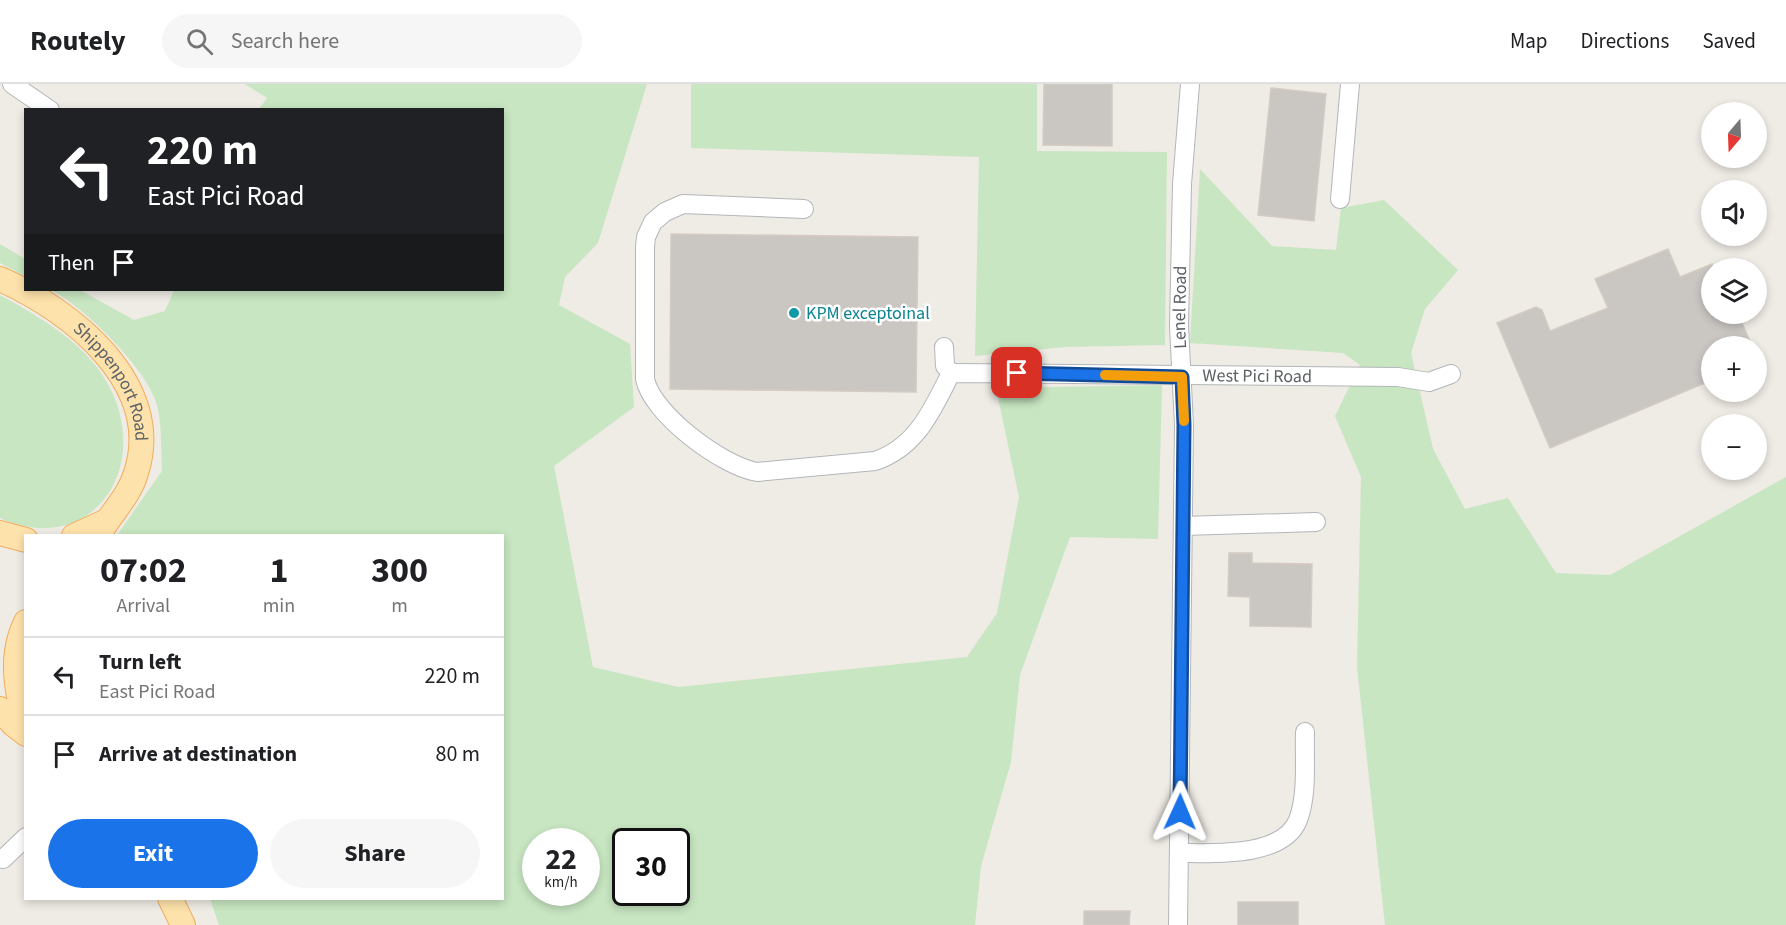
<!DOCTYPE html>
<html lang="en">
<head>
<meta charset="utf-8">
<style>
	body { margin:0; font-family:"Source Sans 3",sans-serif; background:#f6f6f6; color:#202124; height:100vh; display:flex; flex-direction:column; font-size:22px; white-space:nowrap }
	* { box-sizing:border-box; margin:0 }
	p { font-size:20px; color:#757577 }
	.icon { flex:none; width:33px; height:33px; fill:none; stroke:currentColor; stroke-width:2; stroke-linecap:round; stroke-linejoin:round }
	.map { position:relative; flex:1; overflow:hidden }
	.side { position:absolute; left:24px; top:450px; width:480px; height:366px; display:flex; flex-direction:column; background:#fff; border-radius:0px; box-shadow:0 3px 9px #0003 }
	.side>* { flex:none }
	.banner { position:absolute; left:24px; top:24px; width:480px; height:183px; border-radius:0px; box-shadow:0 3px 9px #0003; background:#202124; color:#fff; overflow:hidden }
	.needle { width:39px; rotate:199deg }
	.fabs { position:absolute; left:1701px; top:18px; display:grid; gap:12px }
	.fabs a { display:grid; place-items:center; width:66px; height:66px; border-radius:50%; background:#fff; box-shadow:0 3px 9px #0003; font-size:30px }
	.speed { position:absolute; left:522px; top:744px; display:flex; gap:12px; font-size:30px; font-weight:700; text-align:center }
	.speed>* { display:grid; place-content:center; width:78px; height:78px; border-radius:50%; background:#fff; box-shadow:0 3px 9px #0003; line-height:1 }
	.speed small { font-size:15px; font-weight:400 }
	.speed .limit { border:3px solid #111; border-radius:9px; background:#fff; color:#111 }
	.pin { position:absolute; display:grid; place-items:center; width:51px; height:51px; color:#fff; margin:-26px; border-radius:12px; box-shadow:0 3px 9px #0006 }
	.me { position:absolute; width:66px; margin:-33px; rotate:1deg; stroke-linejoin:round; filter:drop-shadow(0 0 4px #0008) }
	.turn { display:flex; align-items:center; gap:21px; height:126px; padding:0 24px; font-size:27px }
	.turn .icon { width:78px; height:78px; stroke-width:2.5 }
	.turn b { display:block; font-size:42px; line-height:51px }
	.then { display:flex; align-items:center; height:57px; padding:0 24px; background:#0003; gap:12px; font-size:22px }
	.eta { display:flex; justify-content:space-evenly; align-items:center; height:102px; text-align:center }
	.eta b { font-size:36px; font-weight:700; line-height:42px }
	.button { display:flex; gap:12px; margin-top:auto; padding:12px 24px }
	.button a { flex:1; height:69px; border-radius:36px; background:#1a73e8; color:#fff; font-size:24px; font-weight:700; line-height:69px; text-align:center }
	.button a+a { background:#f6f6f6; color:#202124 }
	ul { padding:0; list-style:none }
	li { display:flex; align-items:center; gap:18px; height:78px; padding:0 24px; border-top:2px solid #e0e0e0 }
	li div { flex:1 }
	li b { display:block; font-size:22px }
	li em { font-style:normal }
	header { display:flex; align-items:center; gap:36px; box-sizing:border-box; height:84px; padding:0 30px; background:#fff; border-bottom:2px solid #e0e0e0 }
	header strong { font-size:28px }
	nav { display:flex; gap:33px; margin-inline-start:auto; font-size:21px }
	.search { width:420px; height:54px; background:#f6f6f6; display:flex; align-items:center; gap:15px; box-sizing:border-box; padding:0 21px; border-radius:33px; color:#757577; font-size:22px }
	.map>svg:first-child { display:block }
	.green { fill:#c8e6c2; fill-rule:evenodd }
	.building { fill:#cac6c2; stroke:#d4ccc3; stroke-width:1.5 }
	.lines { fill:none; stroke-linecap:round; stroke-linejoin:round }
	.minor-casing { stroke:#b2b6ba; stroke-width:20 }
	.major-casing { stroke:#f0ad5d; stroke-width:26 }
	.minor { stroke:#fff; stroke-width:18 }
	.major { stroke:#fee2ab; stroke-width:24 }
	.route-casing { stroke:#114b97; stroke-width:15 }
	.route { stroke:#1a73e8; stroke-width:10 }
	.slow { stroke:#f59e0b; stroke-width:10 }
	.culture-dot { fill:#0f9aa8; stroke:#fff; stroke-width:2 }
	.labels { text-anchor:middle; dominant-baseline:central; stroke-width:5; stroke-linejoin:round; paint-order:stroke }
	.street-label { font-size:18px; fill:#5d6265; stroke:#fff }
	.culture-label { font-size:18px; fill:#0d838f; stroke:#fff; text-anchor:start }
</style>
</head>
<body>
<header>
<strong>Routely</strong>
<div class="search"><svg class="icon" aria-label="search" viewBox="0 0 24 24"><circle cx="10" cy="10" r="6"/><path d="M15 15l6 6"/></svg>Search here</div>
<nav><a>Map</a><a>Directions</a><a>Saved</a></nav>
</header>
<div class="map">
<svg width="1786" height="841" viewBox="0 0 1786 841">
	<rect width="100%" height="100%" fill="#efebe5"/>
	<!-- green -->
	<g class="green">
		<path d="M 245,0 L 647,0 L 598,159 L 565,193 L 559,221 L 630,260 L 634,323 L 554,382 L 593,583 L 678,603 L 967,573 L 997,529 L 1019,413 L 996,304 L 1162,301 L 1158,455 L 1070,453 L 1020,591 L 1011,678 L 981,782 L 975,841 L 219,841 L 210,815 L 502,814 L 502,452 L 117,451 L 162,387 C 161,367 162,336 156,318 C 145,283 83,222 51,206 L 80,206 L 134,236 L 165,227 L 174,206 L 502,206 L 502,26 L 259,25 L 267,14 ZM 536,758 L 586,758 L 586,808 L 536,808 ZM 626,758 L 676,758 L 676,808 L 626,808 Z"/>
		<path d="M 691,0 L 1037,0 L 1037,67 L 1167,68 L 1165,261 L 1065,263 L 975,272 L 979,73 L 691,64 Z"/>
		<path d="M 1200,85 L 1272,162 L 1336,166 L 1341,124 L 1384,116 L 1458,186 L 1425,225 L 1411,269 L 1433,365 L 1465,425 L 1508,414 L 1556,489 L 1610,491 L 1786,393 L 1786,841 L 1385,841 L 1357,583 L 1361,393 L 1335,332 L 1360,281 L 1343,269 L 1190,259 Z"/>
		<path d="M 0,160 L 25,175 L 25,192 L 0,179 Z"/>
		<path d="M 0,211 C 41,234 88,260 110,304 C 152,387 89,474 0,434 Z"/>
	</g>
	<!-- building -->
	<g class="building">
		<path d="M 1044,0 L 1112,0 L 1112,62 L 1043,61 Z"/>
		<path d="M 1271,4 L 1326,10 L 1314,137 L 1258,131 Z"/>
		<path d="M 671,150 L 918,153 L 916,308 L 670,305 Z"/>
		<path d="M 1668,165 L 1680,193 L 1712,180 L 1712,230 L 1738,230 L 1752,262 L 1712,262 L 1712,296 L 1550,364 L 1497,239 L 1536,223 L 1542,226 L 1550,247 L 1608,224 L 1595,195 Z"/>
		<path d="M 1229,469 L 1252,469 L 1252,479 L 1312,480 L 1311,543 L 1250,542 L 1250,513 L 1228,512 Z"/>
		<rect x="1238" y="818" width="60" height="23"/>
		<path d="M 1084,827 L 1130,827 L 1129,841 L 1084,841 Z"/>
	</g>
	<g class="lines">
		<defs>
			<g id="minor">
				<path d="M 12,0 L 50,26"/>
				<path d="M 1340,115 L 1350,0"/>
				<path id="s1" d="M 804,125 L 683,120 L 665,128 L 653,138 L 646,153 L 645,163 L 645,295 C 652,330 722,382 757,388 L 875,377 C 917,363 932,326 951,289 L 1398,293 L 1429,298 L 1451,290"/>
				<path d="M 944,263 L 945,282 L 951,289"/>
				<path d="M 1183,442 L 1316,438"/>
				<path d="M 1179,769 C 1212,769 1283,774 1298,736 C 1308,710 1304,675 1305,648"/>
				<path d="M 3,775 L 26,753"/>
				<path id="s2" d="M 1178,841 L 1184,341 L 1179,242 L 1182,100 L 1190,0"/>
			</g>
			<g id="major">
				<path id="s3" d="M 0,195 C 71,226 165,300 136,389 C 129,413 110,430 98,452"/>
				<path d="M 0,449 L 26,456"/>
				<path d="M 74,452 L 107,437"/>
				<path d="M 0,625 L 13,640 L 26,650"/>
				<path d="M 25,642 C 17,606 9,572 26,538"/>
				<path d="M 170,814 L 183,841"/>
			</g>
		</defs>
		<!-- minor casing -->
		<use href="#minor" class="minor-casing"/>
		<!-- major casing -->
		<use href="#major" class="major-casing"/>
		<!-- minor -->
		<use href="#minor" class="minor"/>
		<!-- major -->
		<use href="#major" class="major"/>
	</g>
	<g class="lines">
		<defs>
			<path id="route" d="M 1017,289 L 1182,293 L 1184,341 L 1180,728"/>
		</defs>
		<!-- route casing -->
		<use href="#route" class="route-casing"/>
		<!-- route -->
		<use href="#route" class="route"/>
		<!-- slow -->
		<path class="slow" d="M 1105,291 L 1182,293 L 1184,337"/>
	</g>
	<!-- markers -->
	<circle class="culture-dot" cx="794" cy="229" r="6"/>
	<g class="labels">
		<!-- street labels -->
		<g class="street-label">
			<text stroke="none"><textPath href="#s2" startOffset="618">Lenel Road</textPath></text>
			<text stroke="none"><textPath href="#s1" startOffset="1010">West Pici Road</textPath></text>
			<text stroke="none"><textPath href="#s3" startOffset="158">Shippenport Road</textPath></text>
		</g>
		<!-- culture labels -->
		<g class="culture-label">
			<text x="806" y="229">KPM exceptoinal</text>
		</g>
	</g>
</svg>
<div class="fabs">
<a><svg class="needle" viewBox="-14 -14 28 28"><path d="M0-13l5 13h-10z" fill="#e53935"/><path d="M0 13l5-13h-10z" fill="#757577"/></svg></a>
<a><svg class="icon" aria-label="sound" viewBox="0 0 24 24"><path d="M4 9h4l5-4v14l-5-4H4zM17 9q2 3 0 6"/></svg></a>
<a><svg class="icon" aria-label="layers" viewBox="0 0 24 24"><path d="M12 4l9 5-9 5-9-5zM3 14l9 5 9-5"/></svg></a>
<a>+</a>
<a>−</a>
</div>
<div class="speed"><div>22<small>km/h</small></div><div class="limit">30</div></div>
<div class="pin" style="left:1017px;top:289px;background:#d93025"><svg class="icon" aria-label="arrive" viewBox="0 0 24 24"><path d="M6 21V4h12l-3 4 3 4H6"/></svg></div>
<svg class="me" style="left:1180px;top:728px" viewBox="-20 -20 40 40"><path d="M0-17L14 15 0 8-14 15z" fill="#1a73e8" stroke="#fff" stroke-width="4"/></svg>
<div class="banner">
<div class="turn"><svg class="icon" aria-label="left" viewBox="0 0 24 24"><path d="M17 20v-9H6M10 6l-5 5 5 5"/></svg><div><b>220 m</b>East Pici Road</div></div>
<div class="then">Then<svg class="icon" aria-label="arrive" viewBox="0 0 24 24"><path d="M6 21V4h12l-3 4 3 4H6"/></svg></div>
</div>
<section class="side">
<div class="eta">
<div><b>07:02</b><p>Arrival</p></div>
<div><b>1</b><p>min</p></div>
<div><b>300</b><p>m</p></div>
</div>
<ul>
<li><svg class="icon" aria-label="left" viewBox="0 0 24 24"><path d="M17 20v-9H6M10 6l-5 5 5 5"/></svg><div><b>Turn left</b><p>East Pici Road</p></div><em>220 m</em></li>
<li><svg class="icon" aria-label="arrive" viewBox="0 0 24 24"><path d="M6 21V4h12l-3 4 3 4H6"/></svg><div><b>Arrive at destination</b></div><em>80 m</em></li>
</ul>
<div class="button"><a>Exit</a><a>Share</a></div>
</section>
</div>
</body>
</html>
